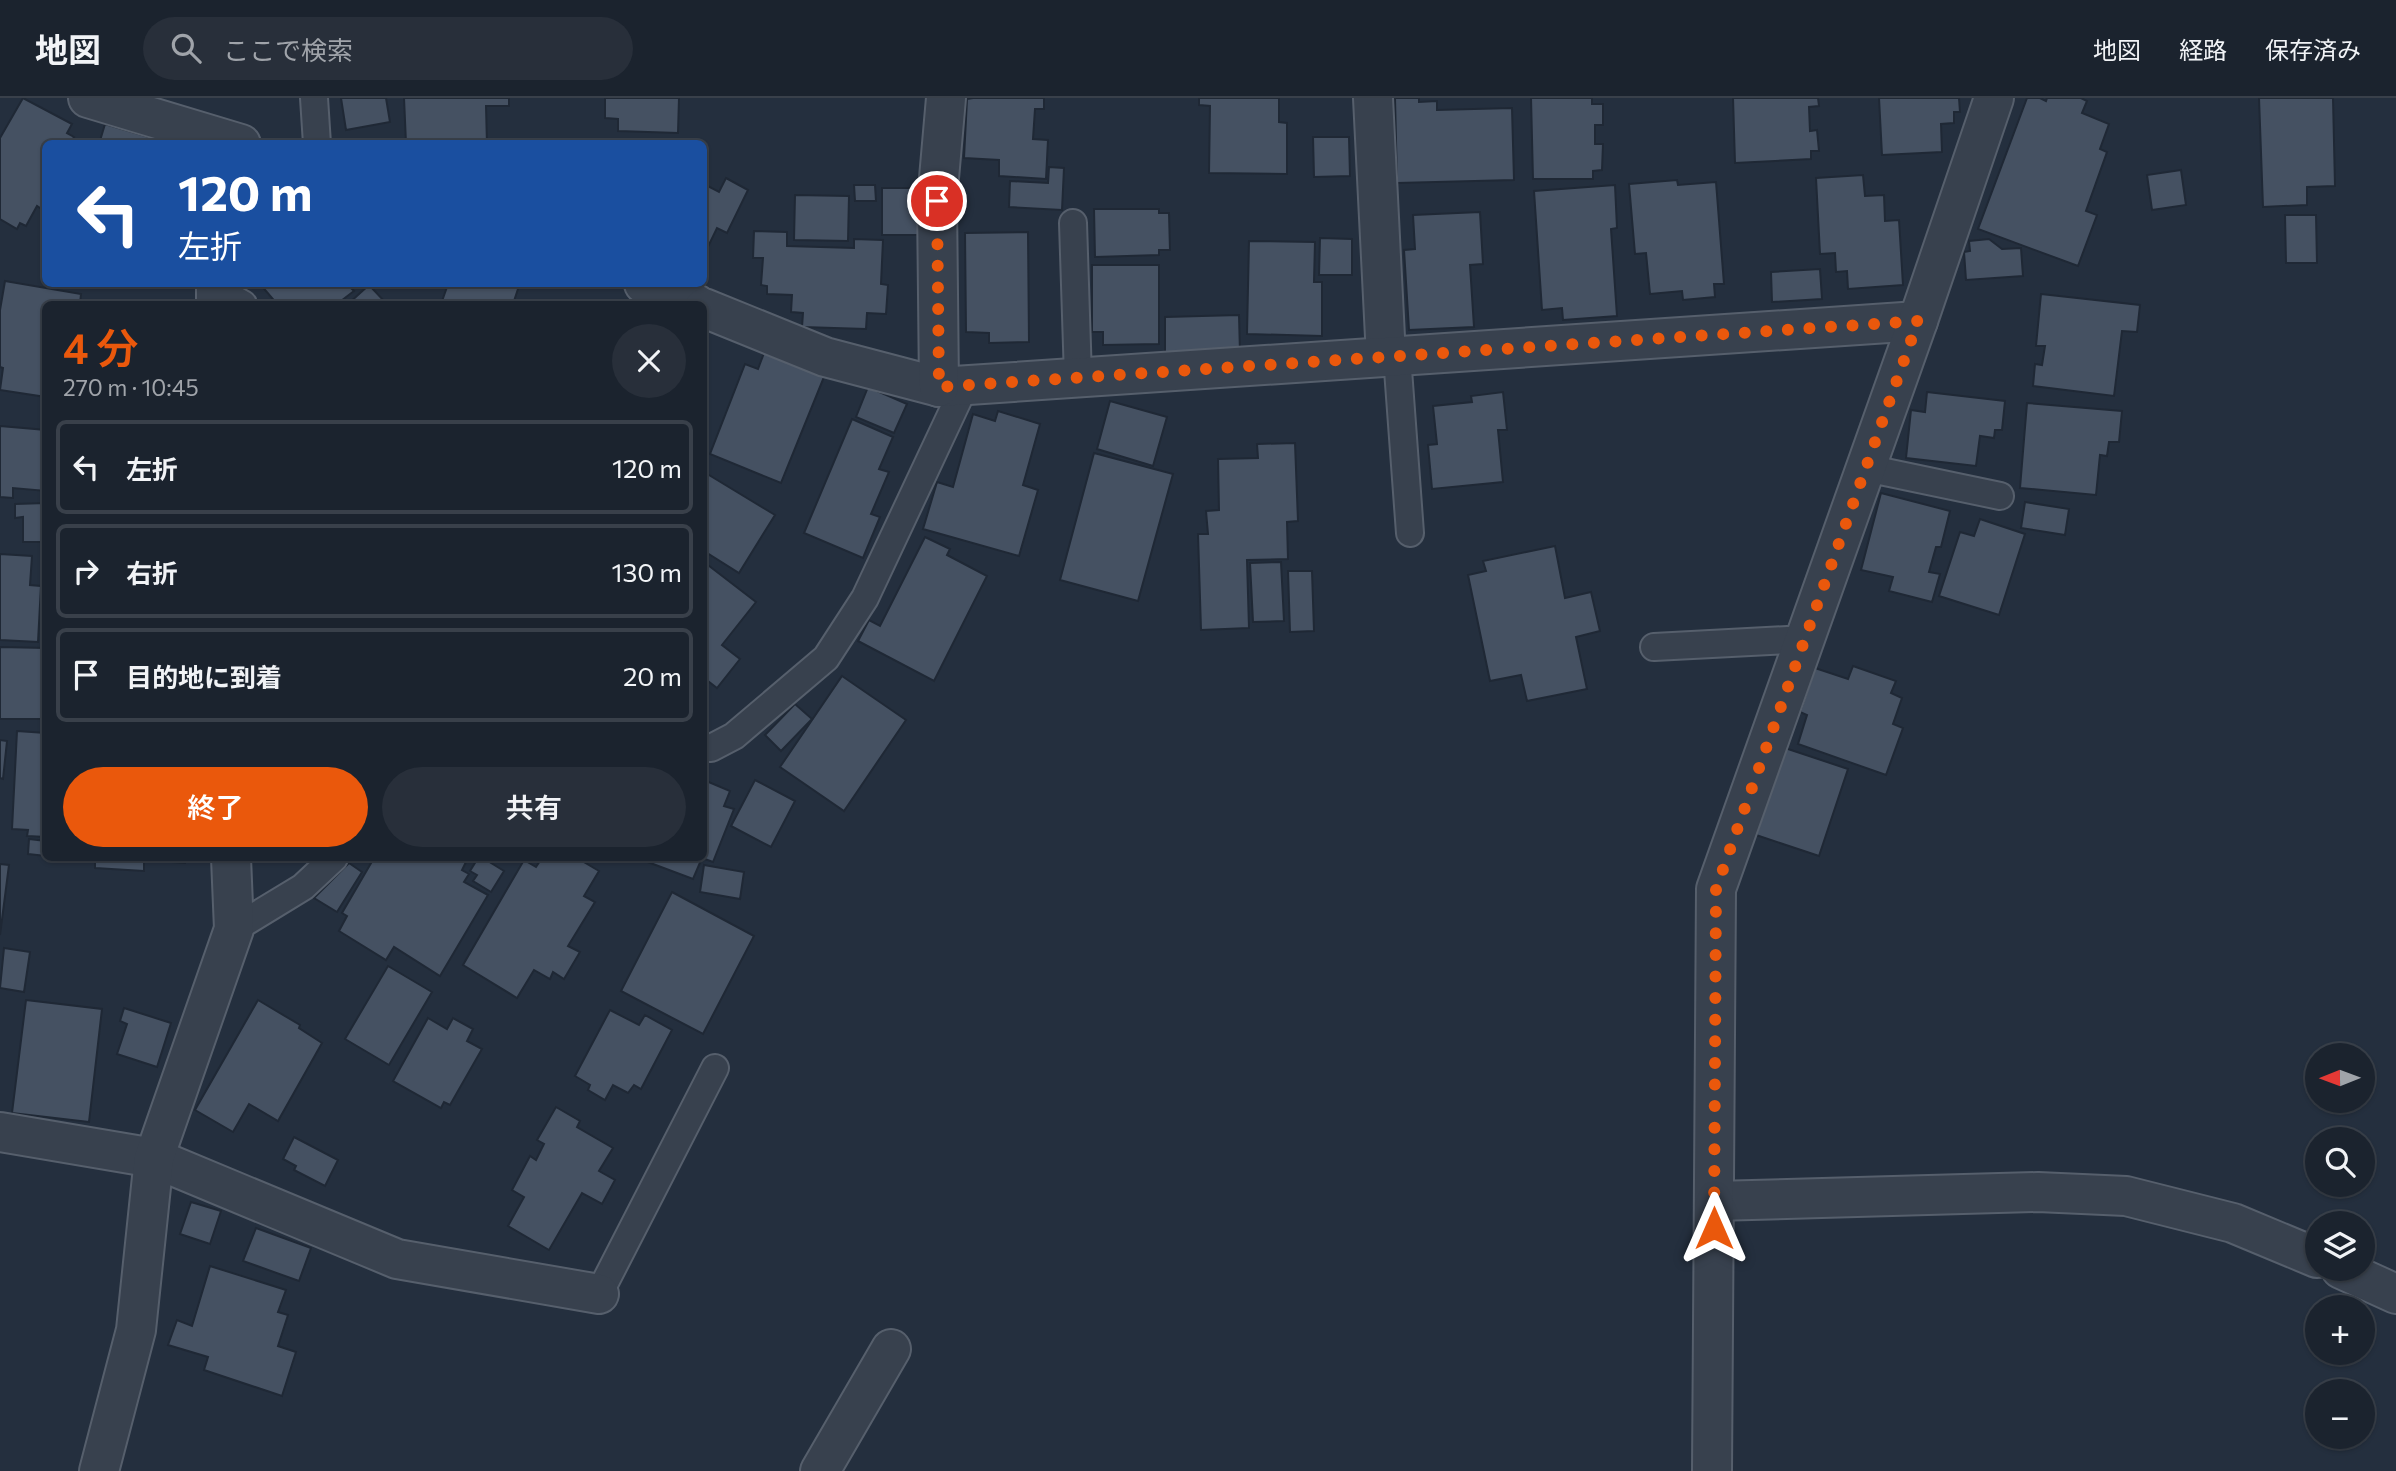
<!DOCTYPE html>
<html lang="ja">
<head>
<meta charset="utf-8">
<style>
	body { margin:0; font-family:Commissioner,"Noto Sans JP",sans-serif; background:#282f3a; color:#f1f3f6; height:100vh; display:flex; flex-direction:column; font-size:26px; white-space:nowrap }
	* { box-sizing:border-box; margin:0 }
	p { font-size:23px; color:#a0a4aa }
	.icon { flex:none; width:38px; height:38px; fill:none; stroke:currentColor; stroke-width:2; stroke-linecap:round; stroke-linejoin:round }
	.map { position:relative; flex:1; overflow:hidden }
	.side { position:absolute; left:42px; top:203px; width:665px; height:560px; display:flex; flex-direction:column; background:#1b232e; border-radius:10px; box-shadow:0 2px 5px #0004,0 0 0 2px #39404a }
	.side>* { flex:none }
	.banner { position:absolute; left:42px; top:42px; width:665px; height:147px; border-radius:10px; box-shadow:0 2px 5px #0004,0 0 0 2px #39404a; background:#1a4fa0; color:#fff; overflow:hidden }
	.needle { width:46px; rotate:269deg }
	.buttons { position:absolute; left:2305px; top:945px; display:grid; gap:14px }
	.buttons a { display:grid; place-items:center; width:70px; height:70px; border-radius:50%; background:#1b232e; box-shadow:0 2px 5px #0004,0 0 0 2px #39404a; font-size:35px }
	.pin { position:absolute; display:grid; place-items:center; width:60px; height:60px; color:#fff; margin:-30px; border:4px solid #fff; border-radius:50%; box-shadow:0 2px 7px #0007 }
	.me { position:absolute; width:77px; margin:-38px; rotate:0deg; stroke-linejoin:round; filter:drop-shadow(0 0 5px #0008) }
	.turn { display:flex; align-items:center; gap:24px; height:147px; padding:0 21px; font-size:32px }
	.turn .icon { width:91px; height:91px; stroke-width:2.5 }
	.turn b { display:block; font-size:49px; line-height:60px }
	.round { display:grid; place-items:center; flex:none; width:74px; height:74px; border-radius:37px; background:#282f3a }
	.summary { display:flex; align-items:center; justify-content:space-between; height:119px; padding:0 21px }
	h1 { font-size:42px; font-weight:600; line-height:52px; color:#ea580c }
	.button { display:flex; gap:14px; margin-top:auto; padding:14px 21px }
	.button a { flex:1; height:80px; border-radius:42px; background:#ea580c; color:#fff; font-size:28px; font-weight:600; line-height:80px; text-align:center }
	.button a+a { background:#282f3a; color:#f1f3f6 }
	ul { padding:0; list-style:none }
	li { display:flex; align-items:center; gap:21px; height:94px; margin:0 14px 10px; padding:0 7px; border:4px solid #39404a; border-radius:10px }
	li div { flex:1 }
	li b { display:block; font-size:26px }
	li em { font-style:normal }
	header { display:flex; align-items:center; gap:42px; box-sizing:border-box; height:98px; padding:0 35px; background:#1b232e; border-bottom:2px solid #39404a }
	header strong { font-size:33px }
	nav { display:flex; gap:38px; margin-inline-start:auto; font-size:24px }
	.search { width:490px; height:63px; background:#282f3a; display:flex; align-items:center; gap:18px; box-sizing:border-box; padding:0 24px; border-radius:38px; color:#a0a4aa; font-size:26px }
	.map>svg:first-child { display:block }
	.building { fill:#455162; stroke:#1f2835; stroke-width:2 }
	.lines { fill:none; stroke-linecap:round; stroke-linejoin:round }
	.lane-casing { stroke:#565f6c; stroke-width:30 }
	.street-casing { stroke:#565f6c; stroke-width:42 }
	.lane { stroke:#38414e; stroke-width:26 }
	.street { stroke:#38414e; stroke-width:38 }
	.route { stroke:#ea580c; stroke-width:12; stroke-dasharray:0 21.6 }
</style>
</head>
<body>
<header>
<strong>地図</strong>
<div class="search"><svg class="icon" aria-label="search" viewBox="0 0 24 24"><circle cx="10" cy="10" r="6"/><path d="M15 15l6 6"/></svg>ここで検索</div>
<nav><a>地図</a><a>経路</a><a>保存済み</a></nav>
</header>
<div class="map">
<svg width="2396" height="1373" viewBox="0 0 2396 1373">
	<rect width="100%" height="100%" fill="#242f3e"/>
	<!-- building -->
	<g class="building">
		<path d="M 23,0 L 72,26 L 67,35 L 74,39 L 70,46 L 46,46 L 46,108 L 43,112 L 37,108 L 26,128 L 20,125 L 17,131 L 0,121 L 0,40 Z"/>
		<path d="M 341,0 L 386,0 L 390,24 L 346,32 Z"/>
		<path d="M 404,0 L 509,0 L 509,8 L 486,8 L 487,46 L 406,45 Z"/>
		<path d="M 605,0 L 679,0 L 678,35 L 618,33 L 618,21 L 605,20 Z"/>
		<path d="M 973,0 L 1044,0 L 1044,11 L 1035,11 L 1033,41 L 1048,42 L 1046,81 L 999,78 L 999,62 L 964,60 L 967,1 Z"/>
		<path d="M 1199,0 L 1279,0 L 1279,24 L 1287,25 L 1287,76 L 1209,75 L 1210,8 L 1199,7 Z"/>
		<path d="M 1395,0 L 1419,0 L 1419,4 L 1437,3 L 1437,12 L 1512,10 L 1514,82 L 1397,85 Z"/>
		<path d="M 1531,0 L 1592,0 L 1592,6 L 1603,6 L 1603,27 L 1595,27 L 1595,46 L 1603,46 L 1602,72 L 1593,73 L 1593,81 L 1533,81 Z"/>
		<path d="M 1733,0 L 1818,0 L 1819,8 L 1809,9 L 1810,33 L 1817,32 L 1819,53 L 1811,53 L 1811,61 L 1735,65 Z"/>
		<path d="M 1879,0 L 1959,0 L 1960,14 L 1954,14 L 1954,25 L 1941,26 L 1942,54 L 1882,57 Z"/>
		<path d="M 2027,0 L 2040,0 L 2046,3 L 2047,0 L 2081,0 L 2087,3 L 2082,15 L 2109,26 L 2100,51 L 2107,54 L 2086,113 L 2097,117 L 2078,168 L 1978,131 Z"/>
		<path d="M 2259,0 L 2333,0 L 2335,88 L 2307,89 L 2307,107 L 2263,109 Z"/>
		<path d="M 105,26 L 166,44 L 165,46 L 99,46 Z"/>
		<path d="M 1313,39 L 1349,39 L 1350,78 L 1314,79 Z"/>
		<path d="M 1049,69 L 1064,70 L 1062,112 L 1009,109 L 1010,83 L 1048,85 Z"/>
		<path d="M 2181,72 L 2186,107 L 2152,112 L 2147,77 Z"/>
		<path d="M 1863,77 L 1865,98 L 1884,97 L 1885,123 L 1899,122 L 1903,187 L 1848,191 L 1847,173 L 1836,174 L 1835,155 L 1820,156 L 1816,80 Z"/>
		<path d="M 726,80 L 748,92 L 727,135 L 717,130 L 704,157 L 704,86 L 719,94 Z"/>
		<path d="M 1677,82 L 1678,87 L 1716,84 L 1724,186 L 1714,186 L 1715,199 L 1683,202 L 1682,193 L 1650,196 L 1646,155 L 1635,156 L 1629,86 Z"/>
		<path d="M 854,87 L 875,87 L 876,103 L 855,103 Z"/>
		<path d="M 1615,87 L 1617,130 L 1611,131 L 1617,218 L 1563,222 L 1562,210 L 1542,212 L 1534,93 Z"/>
		<rect x="882" y="90" width="36" height="47"/>
		<path d="M 795,97 L 849,98 L 848,143 L 794,142 Z"/>
		<path d="M 1094,111 L 1159,111 L 1159,115 L 1169,115 L 1170,152 L 1159,152 L 1159,157 L 1095,159 Z"/>
		<path d="M 1480,114 L 1483,166 L 1470,167 L 1474,229 L 1409,232 L 1404,152 L 1415,151 L 1413,117 Z"/>
		<path d="M 2285,117 L 2316,117 L 2317,165 L 2286,165 Z"/>
		<path d="M 754,133 L 787,134 L 787,148 L 854,150 L 854,141 L 883,142 L 881,186 L 888,187 L 886,216 L 867,215 L 866,231 L 802,229 L 803,215 L 791,214 L 792,197 L 767,196 L 767,188 L 761,187 L 763,160 L 753,160 Z"/>
		<path d="M 1028,134 L 1029,244 L 989,245 L 989,235 L 966,234 L 965,135 Z"/>
		<path d="M 1320,140 L 1352,141 L 1352,177 L 1319,177 Z"/>
		<path d="M 1989,141 L 2002,151 L 2021,150 L 2023,178 L 1966,182 L 1964,154 L 1970,153 L 1969,143 Z"/>
		<path d="M 1249,143 L 1315,144 L 1314,184 L 1322,184 L 1322,238 L 1247,236 Z"/>
		<path d="M 1092,167 L 1159,167 L 1159,246 L 1103,247 L 1103,234 L 1092,234 Z"/>
		<path d="M 1820,171 L 1822,201 L 1772,204 L 1771,174 Z"/>
		<path d="M 5,183 L 81,196 L 80,206 L 46,206 L 46,299 L 0,292 L 3,270 L 0,269 L 0,212 Z"/>
		<path d="M 260,186 L 347,186 L 354,193 L 337,206 L 277,206 Z"/>
		<path d="M 437,186 L 512,186 L 519,188 L 513,206 L 441,206 L 447,189 Z"/>
		<path d="M 369,187 L 387,206 L 348,206 Z"/>
		<path d="M 2041,196 L 2140,207 L 2137,234 L 2122,233 L 2114,298 L 2033,288 L 2035,266 L 2042,267 L 2045,248 L 2036,248 Z"/>
		<path d="M 1239,217 L 1240,255 L 1165,257 L 1165,219 Z"/>
		<path d="M 764,255 L 824,279 L 781,385 L 710,356 L 745,266 L 758,271 Z"/>
		<path d="M 868,289 L 907,306 L 894,335 L 856,319 Z"/>
		<path d="M 1503,294 L 1507,332 L 1498,332 L 1503,384 L 1432,391 L 1428,347 L 1437,346 L 1433,308 L 1472,304 L 1471,298 Z"/>
		<path d="M 1927,294 L 2005,303 L 2002,332 L 1995,332 L 1994,340 L 1980,338 L 1976,368 L 1906,360 L 1911,312 L 1925,314 Z"/>
		<path d="M 1110,303 L 1167,319 L 1153,368 L 1097,351 Z"/>
		<path d="M 2027,305 L 2122,313 L 2119,344 L 2109,344 L 2107,358 L 2100,357 L 2096,397 L 2020,390 Z"/>
		<path d="M 998,313 L 1040,326 L 1023,387 L 1038,392 L 1019,458 L 923,431 L 937,384 L 953,389 L 973,316 L 995,323 Z"/>
		<path d="M 852,321 L 893,339 L 879,371 L 889,374 L 871,416 L 880,419 L 863,460 L 804,435 Z"/>
		<path d="M 0,328 L 46,332 L 46,393 L 13,390 L 13,400 L 0,399 Z"/>
		<path d="M 1295,345 L 1298,423 L 1287,424 L 1288,461 L 1247,462 L 1249,530 L 1201,532 L 1198,436 L 1208,436 L 1206,413 L 1219,412 L 1218,361 L 1258,360 L 1257,346 Z"/>
		<path d="M 1094,355 L 1173,376 L 1138,503 L 1060,482 Z"/>
		<path d="M 704,374 L 775,417 L 739,475 L 704,453 Z"/>
		<path d="M 1881,395 L 1950,413 L 1941,449 L 1936,449 L 1929,474 L 1940,476 L 1932,504 L 1889,493 L 1893,479 L 1861,472 Z"/>
		<path d="M 2025,404 L 2069,411 L 2065,437 L 2021,430 Z"/>
		<path d="M 46,405 L 46,444 L 23,444 L 23,419 L 15,420 L 15,406 Z"/>
		<path d="M 1980,421 L 2025,436 L 1999,517 L 1939,498 L 1960,434 L 1974,438 Z"/>
		<path d="M 925,439 L 950,451 L 947,457 L 987,478 L 934,583 L 858,543 L 869,522 L 880,528 Z"/>
		<path d="M 1555,448 L 1565,500 L 1591,494 L 1600,533 L 1576,539 L 1587,591 L 1527,603 L 1521,577 L 1490,583 L 1468,477 L 1486,473 L 1483,463 Z"/>
		<path d="M 0,456 L 32,458 L 30,487 L 41,488 L 38,544 L 0,542 Z"/>
		<path d="M 704,464 L 756,504 L 722,547 L 740,561 L 717,590 L 704,580 Z"/>
		<path d="M 1281,464 L 1284,523 L 1253,524 L 1250,465 Z"/>
		<path d="M 1288,473 L 1312,473 L 1314,533 L 1290,534 Z"/>
		<path d="M 0,549 L 46,550 L 46,599 L 42,599 L 42,621 L 0,621 Z"/>
		<path d="M 1853,568 L 1896,583 L 1891,595 L 1902,600 L 1893,626 L 1903,630 L 1886,677 L 1798,646 L 1807,617 L 1800,614 L 1815,570 L 1848,581 Z"/>
		<path d="M 842,578 L 906,622 L 844,713 L 780,669 Z"/>
		<path d="M 795,606 L 812,621 L 781,653 L 765,637 Z"/>
		<path d="M 17,633 L 46,635 L 46,739 L 27,738 L 28,732 L 12,731 Z"/>
		<path d="M 0,642 L 7,643 L 3,681 L 0,680 Z"/>
		<path d="M 1785,650 L 1848,671 L 1819,758 L 1756,737 Z"/>
		<path d="M 704,682 L 730,693 L 724,708 L 734,711 L 713,764 L 702,760 Z"/>
		<path d="M 755,682 L 795,703 L 771,749 L 731,728 Z"/>
		<path d="M 29,741 L 46,743 L 46,758 L 28,756 Z"/>
		<path d="M 95,760 L 185,760 L 185,765 L 144,762 L 144,773 L 95,770 Z"/>
		<path d="M 374,760 L 458,760 L 466,764 L 462,772 L 469,776 L 464,784 L 488,797 L 440,878 L 394,849 L 386,862 L 339,833 L 347,818 L 342,815 Z"/>
		<path d="M 478,760 L 483,760 L 504,773 L 491,794 L 473,783 L 477,777 L 470,773 Z"/>
		<path d="M 542,760 L 577,760 L 599,773 L 584,798 L 595,804 L 568,848 L 580,854 L 564,881 L 553,874 L 550,881 L 534,872 L 517,900 L 463,867 L 524,762 L 536,769 Z"/>
		<path d="M 637,760 L 702,760 L 693,781 Z"/>
		<path d="M 349,765 L 362,774 L 337,814 L 314,800 Z"/>
		<path d="M 0,766 L 9,767 L 0,837 Z"/>
		<path d="M 704,767 L 744,774 L 740,801 L 700,794 Z"/>
		<path d="M 672,794 L 754,838 L 703,936 L 621,893 Z"/>
		<path d="M 4,850 L 30,854 L 24,894 L 0,890 Z"/>
		<path d="M 388,868 L 432,894 L 389,967 L 345,941 Z"/>
		<path d="M 26,902 L 102,911 L 89,1024 L 12,1015 Z"/>
		<path d="M 258,902 L 300,927 L 299,930 L 322,945 L 278,1023 L 249,1006 L 233,1034 L 195,1012 Z"/>
		<path d="M 124,910 L 171,925 L 157,969 L 117,956 L 127,926 L 120,923 Z"/>
		<path d="M 610,912 L 639,927 L 645,917 L 672,932 L 641,991 L 634,987 L 628,995 L 613,987 L 605,1002 L 588,992 L 590,987 L 575,978 Z"/>
		<path d="M 428,920 L 447,931 L 453,920 L 473,931 L 467,943 L 482,951 L 450,1007 L 444,1004 L 441,1010 L 393,983 Z"/>
		<path d="M 556,1009 L 580,1023 L 577,1029 L 613,1050 L 599,1073 L 615,1082 L 602,1106 L 582,1095 L 549,1152 L 508,1128 L 524,1099 L 512,1092 L 530,1058 L 536,1062 L 544,1046 L 537,1042 Z"/>
		<path d="M 294,1039 L 338,1062 L 325,1088 L 294,1072 L 296,1068 L 283,1061 Z"/>
		<path d="M 191,1104 L 221,1113 L 210,1146 L 180,1136 Z"/>
		<path d="M 256,1130 L 311,1150 L 299,1183 L 243,1163 Z"/>
		<path d="M 210,1168 L 286,1192 L 278,1214 L 288,1217 L 278,1248 L 296,1254 L 282,1298 L 204,1272 L 208,1259 L 168,1247 L 177,1222 L 192,1228 Z"/>
	</g>
	<g class="lines">
		<defs>
			<g id="lane">
				<path d="M 314,0 L 317,46"/>
				<path d="M 1073,125 L 1078,279"/>
				<path d="M 216,191 L 243,206"/>
				<path d="M 1397,258 L 1410,435"/>
				<path d="M 1866,370 L 2000,398"/>
				<path d="M 1654,549 L 1806,541"/>
				<path d="M 704,650 L 711,650 L 734,638 L 826,560 L 865,500 L 965,287"/>
				<path d="M 234,831 L 303,789 L 334,760"/>
				<path d="M 599,1196 L 715,970"/>
			</g>
			<g id="street">
				<path d="M 88,0 L 241,46"/>
				<path d="M 1373,0 L 1386,259"/>
				<path d="M 216,186 L 216,206"/>
				<path d="M 644,186 L 696,206"/>
				<path d="M 704,210 L 825,259 L 939,289 L 1918,223"/>
				<path d="M 939,289 L 937,103 L 946,0"/>
				<path d="M 0,1034 L 154,1060 L 397,1161 L 599,1196"/>
				<path d="M 1714,1103 L 2038,1094 L 2126,1098 L 2233,1125 L 2317,1160"/>
				<path d="M 2341,1171 L 2396,1196"/>
				<path d="M 99,1373 L 136,1232 L 154,1060 L 234,831 L 231,760"/>
				<path d="M 820,1373 L 891,1251"/>
				<path d="M 1712,1373 L 1716,791 L 1918,223 L 1994,0"/>
			</g>
		</defs>
		<!-- lane casing -->
		<use href="#lane" class="lane-casing"/>
		<!-- street casing -->
		<use href="#street" class="street-casing"/>
		<!-- lane -->
		<use href="#lane" class="lane"/>
		<!-- street -->
		<use href="#street" class="street"/>
	</g>
	<g class="lines">
		<!-- route -->
		<path class="route" d="M 937,103 L 939,289 L 1918,223 L 1716,791 L 1714,1130"/>
	</g>
</svg>
<div class="buttons">
<a><svg class="needle" viewBox="-14 -14 28 28"><path d="M0-13l5 13h-10z" fill="#e53935"/><path d="M0 13l5-13h-10z" fill="#a0a4aa"/></svg></a>
<a><svg class="icon" aria-label="search" viewBox="0 0 24 24"><circle cx="10" cy="10" r="6"/><path d="M15 15l6 6"/></svg></a>
<a><svg class="icon" aria-label="layers" viewBox="0 0 24 24"><path d="M12 4l9 5-9 5-9-5zM3 14l9 5 9-5"/></svg></a>
<a>+</a>
<a>−</a>
</div>
<div class="pin" style="left:937px;top:103px;background:#d93025"><svg class="icon" aria-label="arrive" viewBox="0 0 24 24"><path d="M6 21V4h12l-3 4 3 4H6"/></svg></div>
<svg class="me" style="left:1714px;top:1130px" viewBox="-20 -20 40 40"><path d="M0-17L14 15 0 8-14 15z" fill="#ea580c" stroke="#fff" stroke-width="4"/></svg>
<div class="banner">
<div class="turn"><svg class="icon" aria-label="left" viewBox="0 0 24 24"><path d="M17 20v-9H6M10 6l-5 5 5 5"/></svg><div><b>120 m</b>左折</div></div>
</div>
<section class="side">
<div class="summary"><div><h1>4 分</h1><p>270 m · 10:45</p></div><a class="round"><svg class="icon" aria-label="close" viewBox="0 0 24 24"><path d="M6 6l12 12M18 6L6 18"/></svg></a></div>
<ul>
<li><svg class="icon" aria-label="left" viewBox="0 0 24 24"><path d="M17 20v-9H6M10 6l-5 5 5 5"/></svg><div><b>左折</b></div><em>120 m</em></li>
<li><svg class="icon" aria-label="right" viewBox="0 0 24 24"><path d="M7 20v-9h11M14 6l5 5-5 5"/></svg><div><b>右折</b></div><em>130 m</em></li>
<li><svg class="icon" aria-label="arrive" viewBox="0 0 24 24"><path d="M6 21V4h12l-3 4 3 4H6"/></svg><div><b>目的地に到着</b></div><em>20 m</em></li>
</ul>
<div class="button"><a>終了</a><a>共有</a></div>
</section>
</div>
</body>
</html>
